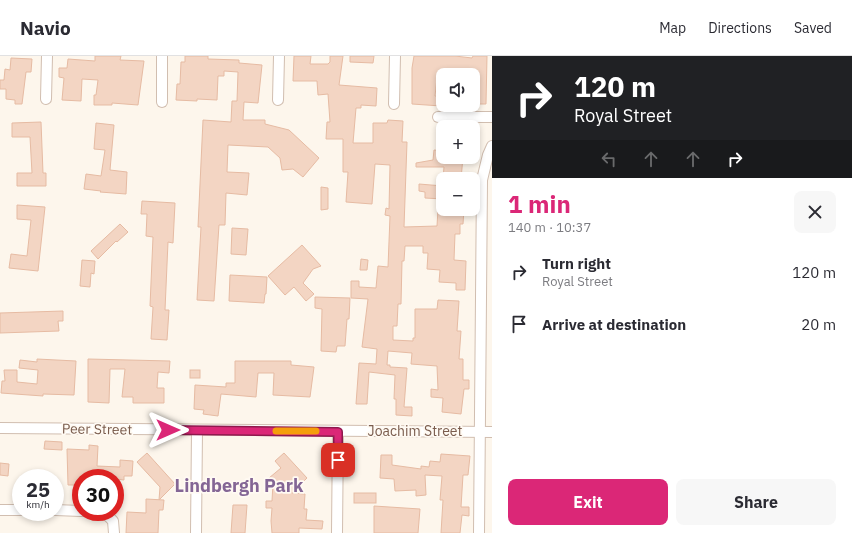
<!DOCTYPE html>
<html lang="en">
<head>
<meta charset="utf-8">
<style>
	body { margin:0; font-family:"IBM Plex Sans",sans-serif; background:#f7f7f7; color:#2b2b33; height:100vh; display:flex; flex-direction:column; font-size:15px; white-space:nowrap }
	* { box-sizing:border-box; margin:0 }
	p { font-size:13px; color:#7c7c81 }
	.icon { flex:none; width:22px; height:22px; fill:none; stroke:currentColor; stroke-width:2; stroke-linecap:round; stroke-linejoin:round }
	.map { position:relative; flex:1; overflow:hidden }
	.drawer { display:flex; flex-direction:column; background:#fff; width:360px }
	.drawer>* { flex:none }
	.guide { background:#202124; color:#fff; overflow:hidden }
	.fabs { position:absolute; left:436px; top:12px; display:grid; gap:8px }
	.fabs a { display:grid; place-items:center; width:44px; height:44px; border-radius:8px; background:#fff; box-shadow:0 2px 6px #0003; font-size:20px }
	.speed { position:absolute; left:12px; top:413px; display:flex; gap:8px; font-size:20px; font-weight:700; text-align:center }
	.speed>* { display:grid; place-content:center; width:52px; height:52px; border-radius:50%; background:#fff; box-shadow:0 2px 6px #0003; line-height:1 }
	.speed small { font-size:10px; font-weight:400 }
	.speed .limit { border:6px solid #d22; background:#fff; color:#111 }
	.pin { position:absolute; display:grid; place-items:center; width:34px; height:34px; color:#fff; margin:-17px; border-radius:8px; box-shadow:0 2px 6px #0006 }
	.me { position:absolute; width:44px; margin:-22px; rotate:90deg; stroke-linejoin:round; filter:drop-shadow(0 0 3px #0008) }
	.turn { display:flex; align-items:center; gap:14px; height:84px; padding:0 16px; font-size:18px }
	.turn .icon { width:52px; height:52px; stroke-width:2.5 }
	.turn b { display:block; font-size:28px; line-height:34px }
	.lanes { display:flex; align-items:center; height:38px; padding:0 16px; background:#0003; justify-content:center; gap:20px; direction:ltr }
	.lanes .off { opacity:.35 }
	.round { display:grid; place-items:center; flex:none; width:42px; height:42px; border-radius:8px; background:#f7f7f7 }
	.headline { display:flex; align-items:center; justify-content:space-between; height:68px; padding:0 16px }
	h1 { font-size:24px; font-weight:700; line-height:30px; color:#db2777 }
	.action { display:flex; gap:8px; margin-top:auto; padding:8px 16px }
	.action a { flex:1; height:46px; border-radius:8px; background:#db2777; color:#fff; font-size:16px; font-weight:700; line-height:46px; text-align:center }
	.action a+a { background:#f7f7f7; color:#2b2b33 }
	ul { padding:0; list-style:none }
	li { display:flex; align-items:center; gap:12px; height:52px; padding:0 16px }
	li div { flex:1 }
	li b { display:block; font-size:15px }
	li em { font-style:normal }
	header { display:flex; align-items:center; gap:24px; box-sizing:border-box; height:56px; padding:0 20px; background:#fff; border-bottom:1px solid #e1e1e2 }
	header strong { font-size:19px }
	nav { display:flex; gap:22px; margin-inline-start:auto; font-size:14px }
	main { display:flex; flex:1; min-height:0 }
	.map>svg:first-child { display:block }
	.building { fill:#f3d5c3; stroke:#e6bba3 }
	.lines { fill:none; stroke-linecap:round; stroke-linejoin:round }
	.street-casing { stroke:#d1beb0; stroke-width:12 }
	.street { stroke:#fff; stroke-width:10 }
	.route-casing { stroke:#8e194d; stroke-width:10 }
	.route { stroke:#db2777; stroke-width:7 }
	.slow { stroke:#f59e0b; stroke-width:7 }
	.labels { text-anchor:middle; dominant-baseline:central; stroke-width:3.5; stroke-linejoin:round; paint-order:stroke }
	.street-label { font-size:14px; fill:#7a5c4d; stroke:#fffaf3 }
	.district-label { font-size:18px; font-weight:bold; fill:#846695; stroke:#fffaf3 }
</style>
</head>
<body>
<header>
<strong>Navio</strong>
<nav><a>Map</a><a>Directions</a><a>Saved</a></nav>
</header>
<main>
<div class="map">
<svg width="492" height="477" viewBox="0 0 492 477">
	<rect width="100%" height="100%" fill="#fdf6ec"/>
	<!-- building -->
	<g class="building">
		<path d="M 95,0 L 121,0 L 120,4 L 144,5 L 138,49 L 112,47 L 112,49 L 94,49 L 94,39 L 96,39 L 98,24 L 82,23 L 81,45 L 62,44 L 64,22 L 59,21 L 59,12 L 67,12 L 68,3 L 95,5 Z"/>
		<path d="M 185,0 L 208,0 L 208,3 L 239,4 L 239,7 L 262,9 L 258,47 L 244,46 L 243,64 L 265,64 L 265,68 L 289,74 L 319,102 L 303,121 L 293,113 L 282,114 L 280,102 L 268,91 L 228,89 L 227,116 L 249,117 L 247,139 L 226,137 L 225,169 L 219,169 L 214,245 L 197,244 L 201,171 L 198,171 L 203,64 L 231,66 L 232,45 L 237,45 L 238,16 L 224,15 L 224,20 L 218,20 L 217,44 L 197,43 L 197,45 L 176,44 L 177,28 L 180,28 L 181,6 L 185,6 Z"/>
		<path d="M 294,0 L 311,0 L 310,8 L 328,8 L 330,6 L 330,0 L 343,0 L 339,29 L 377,32 L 376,50 L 361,49 L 361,52 L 356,52 L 353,87 L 373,87 L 373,67 L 387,67 L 388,64 L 403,65 L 402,86 L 407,86 L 404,171 L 437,170 L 438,153 L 464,153 L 463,168 L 460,168 L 460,178 L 455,178 L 454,204 L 466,205 L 465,234 L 456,234 L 456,227 L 439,226 L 440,214 L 427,213 L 428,197 L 423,197 L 423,190 L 405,190 L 404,205 L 402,205 L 401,248 L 398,248 L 397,270 L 393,270 L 393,284 L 413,285 L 413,282 L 415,282 L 415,253 L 437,253 L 438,244 L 459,245 L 457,275 L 461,275 L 459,303 L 463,303 L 463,324 L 469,324 L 469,333 L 464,333 L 461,358 L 442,356 L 443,342 L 431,341 L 431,333 L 438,334 L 437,310 L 411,308 L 412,297 L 388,295 L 387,309 L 390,309 L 390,311 L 407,312 L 404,351 L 412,351 L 412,360 L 396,359 L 396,343 L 394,343 L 395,319 L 369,316 L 367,348 L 356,348 L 359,307 L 376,308 L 377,293 L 362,291 L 368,243 L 351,242 L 351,225 L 359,225 L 359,231 L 376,232 L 378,210 L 388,211 L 390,160 L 385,159 L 386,152 L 389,153 L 390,109 L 375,108 L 372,148 L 346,146 L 348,116 L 343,116 L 343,83 L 326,83 L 327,66 L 330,66 L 328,38 L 318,39 L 317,25 L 293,25 Z"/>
		<path d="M 350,0 L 374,0 L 373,7 L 350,6 Z"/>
		<path d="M 414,0 L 455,0 L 472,2 L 473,0 L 487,0 L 486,48 L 473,48 L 473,19 L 443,19 L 443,22 L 437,22 L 435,40 L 441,40 L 441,50 L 412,48 L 412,12 Z"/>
		<path d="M 11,2 L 32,3 L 31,16 L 26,16 L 22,48 L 15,48 L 15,44 L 6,43 L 6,33 L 0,33 L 0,24 L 4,24 L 5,13 L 10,14 Z"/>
		<path d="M 41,66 L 43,117 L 46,117 L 46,130 L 17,130 L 17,117 L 32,117 L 30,81 L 12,81 L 12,67 Z"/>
		<path d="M 96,67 L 114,69 L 110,114 L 127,116 L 126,138 L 100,136 L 101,135 L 84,133 L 86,118 L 101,120 L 105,94 L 94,93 Z"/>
		<path d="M 434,94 L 443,95 L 443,101 L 463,101 L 461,123 L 443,123 L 444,111 L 416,111 L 416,107 L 433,104 Z"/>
		<path d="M 419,128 L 443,130 L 443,143 L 425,142 L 425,136 L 419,135 Z"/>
		<path d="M 321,131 L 328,132 L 328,153 L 321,154 Z"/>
		<path d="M 142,145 L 175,147 L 173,187 L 168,186 L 165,254 L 169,254 L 167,284 L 151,283 L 153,251 L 150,250 L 153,181 L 146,180 L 147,158 L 141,158 Z"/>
		<path d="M 17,149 L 45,151 L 38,215 L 9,212 L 11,198 L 27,200 L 31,164 L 17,163 Z"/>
		<path d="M 120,168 L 128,176 L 117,186 L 116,185 L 98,203 L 91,195 Z"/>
		<path d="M 232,172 L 248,173 L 246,199 L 231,198 Z"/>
		<path d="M 302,189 L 321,210 L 313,213 L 303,227 L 314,238 L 306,245 L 294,231 L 285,239 L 268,220 Z"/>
		<path d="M 361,203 L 368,204 L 367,214 L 360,214 Z"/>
		<path d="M 82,204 L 95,205 L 94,218 L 91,217 L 90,231 L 80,230 Z"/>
		<path d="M 230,219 L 267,221 L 266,238 L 265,238 L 264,247 L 229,245 Z"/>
		<path d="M 315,241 L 350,242 L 349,263 L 347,263 L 345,290 L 337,290 L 336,296 L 321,295 L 322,253 L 315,252 Z"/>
		<path d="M 63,255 L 63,265 L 58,265 L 59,275 L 0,277 L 0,257 Z"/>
		<path d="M 37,303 L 76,305 L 74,339 L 43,338 L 43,340 L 1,337 L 2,325 L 5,325 L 4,314 L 17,314 L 17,326 L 37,328 L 38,314 L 19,312 L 20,304 L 37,306 Z"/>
		<path d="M 88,303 L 170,305 L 169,317 L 158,316 L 157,332 L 164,332 L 164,347 L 133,347 L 133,341 L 122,341 L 125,313 L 110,313 L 109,347 L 88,346 Z"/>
		<path d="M 235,305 L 291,305 L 291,309 L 314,311 L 310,341 L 273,339 L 274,317 L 258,317 L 256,341 L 221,338 L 218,360 L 203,358 L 204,354 L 194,353 L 195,329 L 226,331 L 226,327 L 235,327 Z"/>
		<rect x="190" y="314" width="10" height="8"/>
		<path d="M 45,385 L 62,386 L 62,394 L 44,393 Z"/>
		<path d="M 89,389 L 98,390 L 97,410 L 120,411 L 120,404 L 133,405 L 132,420 L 124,420 L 124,424 L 115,423 L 115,422 L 81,422 L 81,429 L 68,429 L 67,393 L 89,394 Z"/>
		<path d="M 147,397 L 175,428 L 159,444 L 160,431 L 137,406 Z"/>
		<path d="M 284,397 L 307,422 L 292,437 L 305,438 L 304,453 L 307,453 L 306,464 L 323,465 L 322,473 L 299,472 L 299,477 L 272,477 L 271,465 L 272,452 L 266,452 L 266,445 L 272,445 L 273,427 L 269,422 L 281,412 L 275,405 Z"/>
		<path d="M 441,398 L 470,400 L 468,419 L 463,419 L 461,451 L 469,451 L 469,460 L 462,459 L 460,477 L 441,477 L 443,444 L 440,444 L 442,420 L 425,419 L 426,439 L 416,440 L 416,434 L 395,435 L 394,423 L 380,422 L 381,399 L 392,399 L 392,409 L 421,413 L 421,410 L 429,411 L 430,405 L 440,406 Z"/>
		<path d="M 0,407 L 9,408 L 8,420 L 0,419 Z"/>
		<rect x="354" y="437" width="22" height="10"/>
		<path d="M 146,443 L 164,444 L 163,454 L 159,454 L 158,477 L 126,477 L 127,456 L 146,457 Z"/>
		<path d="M 233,449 L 247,449 L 245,477 L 231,477 Z"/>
		<path d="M 374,450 L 420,453 L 418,477 L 374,477 Z"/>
	</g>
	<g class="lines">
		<defs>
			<g id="street">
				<path d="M 46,43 L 47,0"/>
				<path d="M 278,44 L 279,0"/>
				<path d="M 162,46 L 162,0"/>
				<path d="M 394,48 L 395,0"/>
				<path d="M 438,61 L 492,61"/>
				<path d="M 0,372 L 492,376"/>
				<path d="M 0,454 L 21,454"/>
				<path d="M 55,454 L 81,455"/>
				<path d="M 104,456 L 113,465 L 114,477"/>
				<path d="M 196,477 L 197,374"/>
				<path d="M 337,477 L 338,375"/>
				<path d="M 479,477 L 482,124 L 488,99 L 492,90"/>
			</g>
		</defs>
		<!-- street casing -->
		<use href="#street" class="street-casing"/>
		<!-- street -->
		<use href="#street" class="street"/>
	</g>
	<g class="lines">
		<defs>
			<path id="route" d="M 168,374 L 338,376 L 338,404"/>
		</defs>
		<!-- route casing -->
		<use href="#route" class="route-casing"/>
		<!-- route -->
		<use href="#route" class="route"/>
		<!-- slow -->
		<path class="slow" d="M 276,375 L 316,375"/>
	</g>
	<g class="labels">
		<!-- street labels -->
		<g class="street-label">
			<text transform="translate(97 373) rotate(1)">Peer Street</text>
			<text x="415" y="375">Joachim Street</text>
		</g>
		<!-- district labels -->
		<g class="district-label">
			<text x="239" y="429">Lindbergh Park</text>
		</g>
	</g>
</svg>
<div class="fabs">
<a><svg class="icon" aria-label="sound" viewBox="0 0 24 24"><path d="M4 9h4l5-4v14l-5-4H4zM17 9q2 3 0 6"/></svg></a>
<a>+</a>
<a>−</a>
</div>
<div class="speed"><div>25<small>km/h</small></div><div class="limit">30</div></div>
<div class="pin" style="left:338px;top:404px;background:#d93025"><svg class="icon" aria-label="arrive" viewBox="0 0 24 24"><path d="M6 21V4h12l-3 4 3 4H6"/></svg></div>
<svg class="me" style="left:168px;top:374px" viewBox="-20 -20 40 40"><path d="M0-17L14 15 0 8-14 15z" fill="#db2777" stroke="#fff" stroke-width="4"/></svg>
</div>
<section class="drawer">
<div class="guide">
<div class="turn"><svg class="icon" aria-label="right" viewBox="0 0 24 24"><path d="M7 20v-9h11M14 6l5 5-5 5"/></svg><div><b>120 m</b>Royal Street</div></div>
<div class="lanes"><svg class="icon off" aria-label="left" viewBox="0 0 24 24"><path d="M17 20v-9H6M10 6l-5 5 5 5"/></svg><svg class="icon off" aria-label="ahead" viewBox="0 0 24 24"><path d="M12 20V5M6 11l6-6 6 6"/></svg><svg class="icon off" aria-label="ahead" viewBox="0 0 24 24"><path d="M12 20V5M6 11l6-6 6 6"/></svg><svg class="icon" aria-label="right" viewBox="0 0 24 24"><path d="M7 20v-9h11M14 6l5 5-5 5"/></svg></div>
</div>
<div class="headline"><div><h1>1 min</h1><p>140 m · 10:37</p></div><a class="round"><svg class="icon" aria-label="close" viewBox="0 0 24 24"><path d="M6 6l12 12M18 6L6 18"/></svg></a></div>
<ul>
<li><svg class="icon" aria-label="right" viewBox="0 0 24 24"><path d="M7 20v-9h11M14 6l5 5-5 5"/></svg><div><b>Turn right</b><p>Royal Street</p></div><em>120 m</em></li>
<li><svg class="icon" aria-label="arrive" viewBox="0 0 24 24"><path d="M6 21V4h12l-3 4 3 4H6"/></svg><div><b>Arrive at destination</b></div><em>20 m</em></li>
</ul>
<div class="action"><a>Exit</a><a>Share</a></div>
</section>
</main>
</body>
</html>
